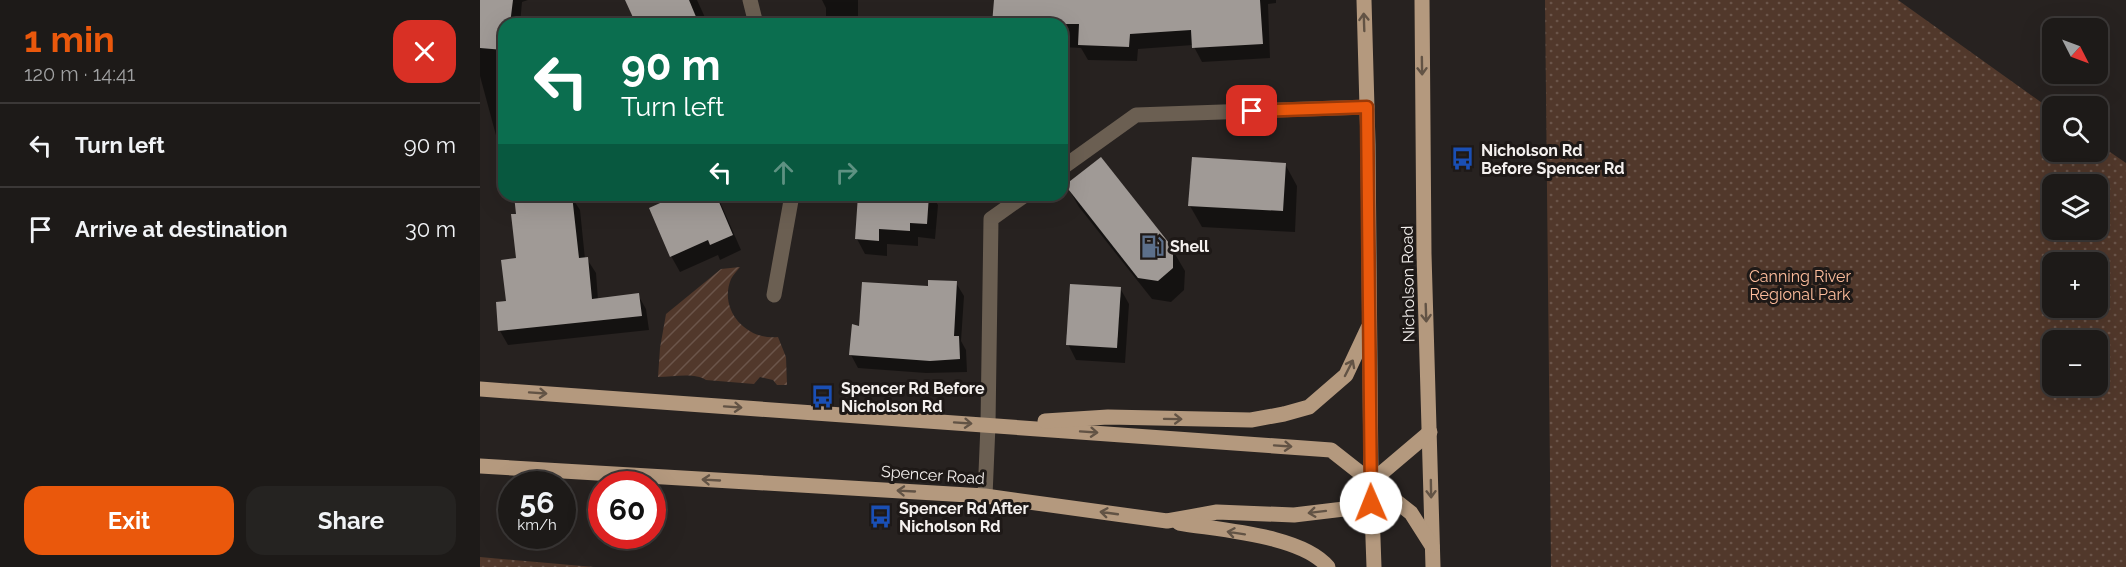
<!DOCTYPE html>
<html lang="en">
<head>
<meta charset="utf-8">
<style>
	body { margin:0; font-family:Raleway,sans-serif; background:#252321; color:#f1f3f6; height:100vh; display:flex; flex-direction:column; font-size:22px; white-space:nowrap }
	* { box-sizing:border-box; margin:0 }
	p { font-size:20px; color:#a0a1a2 }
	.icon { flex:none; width:33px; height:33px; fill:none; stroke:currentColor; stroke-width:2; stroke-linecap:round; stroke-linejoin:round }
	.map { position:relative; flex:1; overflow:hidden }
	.drawer { display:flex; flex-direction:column; background:#1d1a18; width:480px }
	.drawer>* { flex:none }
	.top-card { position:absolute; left:18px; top:18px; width:570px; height:183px; border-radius:18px; box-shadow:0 6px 24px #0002,0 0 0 2px #3b3837; background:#0b6e4f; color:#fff; overflow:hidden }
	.needle { width:39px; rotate:132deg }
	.controls { position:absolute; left:1562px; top:18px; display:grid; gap:12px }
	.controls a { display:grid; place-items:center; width:66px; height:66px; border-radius:12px; background:#1d1a18; box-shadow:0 6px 24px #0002,0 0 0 2px #3b3837; font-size:30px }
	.speed { position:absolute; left:18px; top:471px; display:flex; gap:12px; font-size:30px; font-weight:700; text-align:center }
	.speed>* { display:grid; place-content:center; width:78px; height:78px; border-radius:50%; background:#1d1a18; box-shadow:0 6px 24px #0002,0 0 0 2px #3b3837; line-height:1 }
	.speed small { font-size:15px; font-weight:400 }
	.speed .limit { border:9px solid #d22; background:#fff; color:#111 }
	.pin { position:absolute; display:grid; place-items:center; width:51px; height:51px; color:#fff; margin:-26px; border-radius:12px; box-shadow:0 3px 9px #0006 }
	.me { position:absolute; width:66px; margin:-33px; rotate:359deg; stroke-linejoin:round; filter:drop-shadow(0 0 4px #0008) }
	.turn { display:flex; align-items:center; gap:21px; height:126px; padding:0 24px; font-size:27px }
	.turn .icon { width:78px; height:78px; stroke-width:2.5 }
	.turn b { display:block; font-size:42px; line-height:51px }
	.lanes { display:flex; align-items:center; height:57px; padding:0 24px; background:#0003; justify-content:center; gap:30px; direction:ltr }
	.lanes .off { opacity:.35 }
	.round { display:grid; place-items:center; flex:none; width:63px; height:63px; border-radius:18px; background:#252321 }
	.head { display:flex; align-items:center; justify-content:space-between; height:102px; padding:0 24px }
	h1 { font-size:36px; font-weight:700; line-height:45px; color:#ea580c }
	.action { display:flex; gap:12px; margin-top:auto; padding:12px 24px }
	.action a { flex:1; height:69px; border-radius:18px; background:#ea580c; color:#fff; font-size:24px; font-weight:700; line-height:69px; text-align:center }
	.action a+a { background:#252321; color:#f1f3f6 }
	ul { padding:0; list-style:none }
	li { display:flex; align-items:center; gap:18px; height:84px; padding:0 24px; border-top:2px solid #3b3837 }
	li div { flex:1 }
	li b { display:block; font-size:22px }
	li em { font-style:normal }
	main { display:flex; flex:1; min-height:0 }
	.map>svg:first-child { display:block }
	.park { fill:url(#park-dots); fill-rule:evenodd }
	.garden { fill:url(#garden-furrows) }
	.shadow { fill:#0007 }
	.building { fill:#a09a96 }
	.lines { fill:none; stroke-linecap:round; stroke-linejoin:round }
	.service { stroke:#6b5f52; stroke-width:15 }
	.minor { stroke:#6b5f52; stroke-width:15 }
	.primary { stroke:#b4997e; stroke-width:15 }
	.oneway { stroke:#625345 }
	.route-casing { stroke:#983908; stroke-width:15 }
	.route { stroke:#ea580c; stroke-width:10 }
	.labels { text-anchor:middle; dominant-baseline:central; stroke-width:6; stroke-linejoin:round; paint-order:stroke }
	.poi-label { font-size:16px; font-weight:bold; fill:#f4f0ee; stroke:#1e1917; text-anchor:start }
	.park-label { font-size:16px; fill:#febd9c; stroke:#1e1917 }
	.street-label { font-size:16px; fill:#f4f0ee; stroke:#1e1917 }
</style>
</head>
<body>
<main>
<section class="drawer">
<div class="head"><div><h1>1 min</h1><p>120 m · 14:41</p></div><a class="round" style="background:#d93025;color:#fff"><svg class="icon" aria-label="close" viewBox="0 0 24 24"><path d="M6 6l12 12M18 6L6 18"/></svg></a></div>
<ul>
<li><svg class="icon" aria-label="left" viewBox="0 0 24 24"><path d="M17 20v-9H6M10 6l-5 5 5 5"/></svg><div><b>Turn left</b></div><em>90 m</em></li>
<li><svg class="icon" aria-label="arrive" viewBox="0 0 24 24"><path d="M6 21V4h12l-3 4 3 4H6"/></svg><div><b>Arrive at destination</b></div><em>30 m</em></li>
</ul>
<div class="action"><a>Exit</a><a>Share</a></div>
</section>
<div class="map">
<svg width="1646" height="567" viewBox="0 0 1646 567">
	<defs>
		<pattern id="park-dots" width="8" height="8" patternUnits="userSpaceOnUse" patternTransform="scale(1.5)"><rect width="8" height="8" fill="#51382b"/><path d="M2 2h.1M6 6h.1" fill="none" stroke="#6b554a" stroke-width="1.8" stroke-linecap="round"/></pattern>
		<pattern id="garden-furrows" width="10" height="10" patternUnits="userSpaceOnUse" patternTransform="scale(1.5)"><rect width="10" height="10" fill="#51382b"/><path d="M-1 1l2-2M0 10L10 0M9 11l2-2" fill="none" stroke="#6b554a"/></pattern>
	</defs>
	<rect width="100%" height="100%" fill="#272220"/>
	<!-- park -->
	<g class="park">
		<path d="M 1065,0 L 1418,0 L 1572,110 L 1572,152 L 1617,152 L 1617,143 L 1646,163 L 1646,567 L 1071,567 ZM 1572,184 L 1617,184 L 1617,230 L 1572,230 ZM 1572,262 L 1617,262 L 1617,308 L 1572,308 ZM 1572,340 L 1617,340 L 1617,386 L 1572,386 Z"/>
		<path d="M 0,557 L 114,567 L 0,567 Z"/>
	</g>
	<!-- garden -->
	<path class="garden" d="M 260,267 C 257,271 253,275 251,279 C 238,310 267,341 298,337 L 306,357 L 307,385 L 297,385 L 293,380 L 280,377 L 274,384 L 226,380 C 214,372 193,377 178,377 L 180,348 L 186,314 L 241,269 Z"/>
	<!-- shadow -->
	<g class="shadow">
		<path d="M 0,0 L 48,0 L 42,2 L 40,24 L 24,24 L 24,153 L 17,139 L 0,76 Z"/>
		<path d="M 147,0 L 217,0 L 228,24 L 158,24 Z"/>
		<path d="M 342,0 L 378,0 L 378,24 L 346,24 L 346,8 Z"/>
		<path d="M 515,0 L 796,0 L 796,3 L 788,4 L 790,58 L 722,62 L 713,45 L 658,49 L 657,61 L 608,60 L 601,48 L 582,47 L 582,24 L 514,24 Z"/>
		<path d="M 805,164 L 817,186 L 815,232 L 722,227 L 710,206 Z"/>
		<path d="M 587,186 L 692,249 L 705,271 L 704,290 L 691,302 L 672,299 L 599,207 Z"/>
		<path d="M 36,195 L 91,196 L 100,210 L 105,259 L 107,259 L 116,273 L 118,300 L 158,295 L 166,309 L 169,330 L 28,345 L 20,331 L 37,260 Z"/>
		<path d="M 192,195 L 237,195 L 261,250 L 240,260 L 238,255 L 200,272 L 191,256 L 171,208 L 194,198 Z"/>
		<path d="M 379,195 L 452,195 L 458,205 L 455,239 L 438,237 L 438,246 L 407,244 L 407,256 L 385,254 L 377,239 Z"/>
		<path d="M 476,283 L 484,296 L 481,341 L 486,350 L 487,372 L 446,373 L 378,368 L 371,355 L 380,328 L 449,288 Z"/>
		<path d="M 640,288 L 649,304 L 645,363 L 596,360 L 588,344 Z"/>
	</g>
	<!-- building -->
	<g class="building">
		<path d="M 0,0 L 33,0 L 30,24 L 24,24 L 24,50 L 0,48 Z"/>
		<path d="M 145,0 L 209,0 L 219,24 L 156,24 Z"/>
		<path d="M 514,0 L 780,0 L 783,44 L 712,48 L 711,30 L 650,34 L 649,47 L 598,45 L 599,24 L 512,24 Z"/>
		<path d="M 621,157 L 693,248 L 693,268 L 678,281 L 658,278 L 585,185 Z"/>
		<path d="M 712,157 L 806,163 L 803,211 L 708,206 Z"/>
		<path d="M 34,195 L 92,195 L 99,258 L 108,257 L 112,299 L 159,293 L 162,316 L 18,331 L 16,302 L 26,301 L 21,260 L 36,258 L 31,214 L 36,214 Z"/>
		<path d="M 198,195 L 236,195 L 253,235 L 230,245 L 228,240 L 190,257 L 169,208 Z"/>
		<path d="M 378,195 L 449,195 L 447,224 L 430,223 L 430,231 L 399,229 L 399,241 L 375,239 Z"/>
		<path d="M 448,280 L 477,281 L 474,336 L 479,336 L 480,359 L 450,361 L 369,355 L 372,324 L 379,326 L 382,282 L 448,286 Z"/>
		<path d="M 590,284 L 641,287 L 637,348 L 586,345 Z"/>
	</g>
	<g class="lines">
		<!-- service -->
		<g class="service">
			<path d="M 582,168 L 656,115 L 887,107"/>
			<path d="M 505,496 L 508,425 L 511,219 L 545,195"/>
		</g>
		<!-- minor -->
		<g class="minor">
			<path d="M 270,0 L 276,24"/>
			<path d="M 294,295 L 312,195"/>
		</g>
		<!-- primary -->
		<g class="primary">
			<path d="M 884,0 L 888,144 L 891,482 L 894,567"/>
			<path d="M 942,0 L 944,254 L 953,567"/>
			<path d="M 0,389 L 851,450 L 931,513 L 952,546"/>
			<path d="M 565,421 L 628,417 L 771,420 L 804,414 L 829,407 L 866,375 L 888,328"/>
			<path d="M 0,466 L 505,496 L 687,521 L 737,512 L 814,515 L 864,509 L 891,482 L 950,432"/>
			<path d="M 699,523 C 739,530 822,535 848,567"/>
		</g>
	</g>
	<!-- one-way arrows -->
	<defs><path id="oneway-shaft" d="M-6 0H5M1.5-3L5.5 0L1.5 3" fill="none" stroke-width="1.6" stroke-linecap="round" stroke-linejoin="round" transform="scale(1.5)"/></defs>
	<g class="oneway">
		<use href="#oneway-shaft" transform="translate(884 22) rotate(-92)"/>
		<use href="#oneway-shaft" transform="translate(942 66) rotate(89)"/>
		<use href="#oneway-shaft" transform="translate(946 313) rotate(88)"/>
		<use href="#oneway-shaft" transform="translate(869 368) rotate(-63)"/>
		<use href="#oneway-shaft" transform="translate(58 393) rotate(4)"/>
		<use href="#oneway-shaft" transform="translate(253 407) rotate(4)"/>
		<use href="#oneway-shaft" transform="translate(693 419) rotate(1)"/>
		<use href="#oneway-shaft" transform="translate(483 423) rotate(4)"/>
		<use href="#oneway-shaft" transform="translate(609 432) rotate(4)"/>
		<use href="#oneway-shaft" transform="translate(803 446) rotate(4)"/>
		<use href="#oneway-shaft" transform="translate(231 480) rotate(-177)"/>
		<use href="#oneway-shaft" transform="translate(951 489) rotate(89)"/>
		<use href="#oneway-shaft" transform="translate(426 491) rotate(-177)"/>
		<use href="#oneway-shaft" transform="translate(837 512) rotate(173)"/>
		<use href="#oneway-shaft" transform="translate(629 513) rotate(-172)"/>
		<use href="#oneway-shaft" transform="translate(756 533) rotate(-171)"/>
	</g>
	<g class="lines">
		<defs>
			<path id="route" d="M 772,111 L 887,107 L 891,503"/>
		</defs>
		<!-- route casing -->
		<use href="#route" class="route-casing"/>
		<!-- route -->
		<use href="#route" class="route"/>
	</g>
	<!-- icons -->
	<defs>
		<symbol id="bus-bare" viewBox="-9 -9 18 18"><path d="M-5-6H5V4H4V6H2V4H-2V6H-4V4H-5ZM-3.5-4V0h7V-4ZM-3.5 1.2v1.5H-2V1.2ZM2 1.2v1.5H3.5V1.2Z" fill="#1a4fb4" stroke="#1e1917" stroke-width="2.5" paint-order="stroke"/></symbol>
		<symbol id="fuel-bare" viewBox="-9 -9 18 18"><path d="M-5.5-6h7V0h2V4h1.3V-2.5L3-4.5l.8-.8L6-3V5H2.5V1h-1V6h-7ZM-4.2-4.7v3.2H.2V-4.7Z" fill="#5c6f8a" stroke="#1e1917" stroke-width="2.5" paint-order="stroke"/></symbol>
	</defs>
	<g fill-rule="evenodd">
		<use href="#bus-bare" x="966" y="142" width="33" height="33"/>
		<use href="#fuel-bare" x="656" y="230" width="33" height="33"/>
		<use href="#bus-bare" x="326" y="380" width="33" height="33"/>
		<use href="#bus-bare" x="384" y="500" width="33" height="33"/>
	</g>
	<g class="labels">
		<!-- poi labels -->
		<g class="poi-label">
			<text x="1001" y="150">Nicholson Rd<tspan x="1001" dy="18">Before Spencer Rd</tspan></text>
			<text x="690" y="246">Shell</text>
			<text x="361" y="388">Spencer Rd Before<tspan x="361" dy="18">Nicholson Rd</tspan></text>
			<text x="419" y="508">Spencer Rd After<tspan x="419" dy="18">Nicholson Rd</tspan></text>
		</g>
		<!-- park labels -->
		<g class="park-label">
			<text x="1320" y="276">Canning River<tspan x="1320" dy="18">Regional Park</tspan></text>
		</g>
		<!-- street labels -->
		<g class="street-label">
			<text transform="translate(928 284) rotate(-91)">Nicholson Road</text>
			<text transform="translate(453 475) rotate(4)">Spencer Road</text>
		</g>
	</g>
</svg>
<div class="controls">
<a><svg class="needle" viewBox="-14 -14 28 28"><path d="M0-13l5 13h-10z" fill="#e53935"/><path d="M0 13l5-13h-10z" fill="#a0a1a2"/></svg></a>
<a><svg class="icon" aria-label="search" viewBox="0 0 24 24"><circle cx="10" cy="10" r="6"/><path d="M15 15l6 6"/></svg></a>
<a><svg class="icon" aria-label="layers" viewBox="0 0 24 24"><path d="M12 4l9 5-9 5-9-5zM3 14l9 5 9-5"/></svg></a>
<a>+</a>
<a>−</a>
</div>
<div class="speed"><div>56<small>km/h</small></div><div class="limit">60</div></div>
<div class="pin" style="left:772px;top:111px;background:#d93025"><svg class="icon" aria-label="arrive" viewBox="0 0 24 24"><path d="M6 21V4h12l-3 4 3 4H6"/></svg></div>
<svg class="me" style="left:891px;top:503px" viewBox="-20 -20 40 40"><circle r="19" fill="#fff"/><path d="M0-13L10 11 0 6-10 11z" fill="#ea580c"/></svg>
<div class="top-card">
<div class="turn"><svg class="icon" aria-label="left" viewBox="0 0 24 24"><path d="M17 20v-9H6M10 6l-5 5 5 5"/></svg><div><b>90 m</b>Turn left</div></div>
<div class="lanes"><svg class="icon" aria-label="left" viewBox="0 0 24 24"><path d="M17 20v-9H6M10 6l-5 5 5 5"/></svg><svg class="icon off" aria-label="ahead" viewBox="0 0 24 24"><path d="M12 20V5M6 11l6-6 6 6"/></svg><svg class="icon off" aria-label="right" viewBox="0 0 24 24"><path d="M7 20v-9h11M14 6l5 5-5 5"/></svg></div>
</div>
</div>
</main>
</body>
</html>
